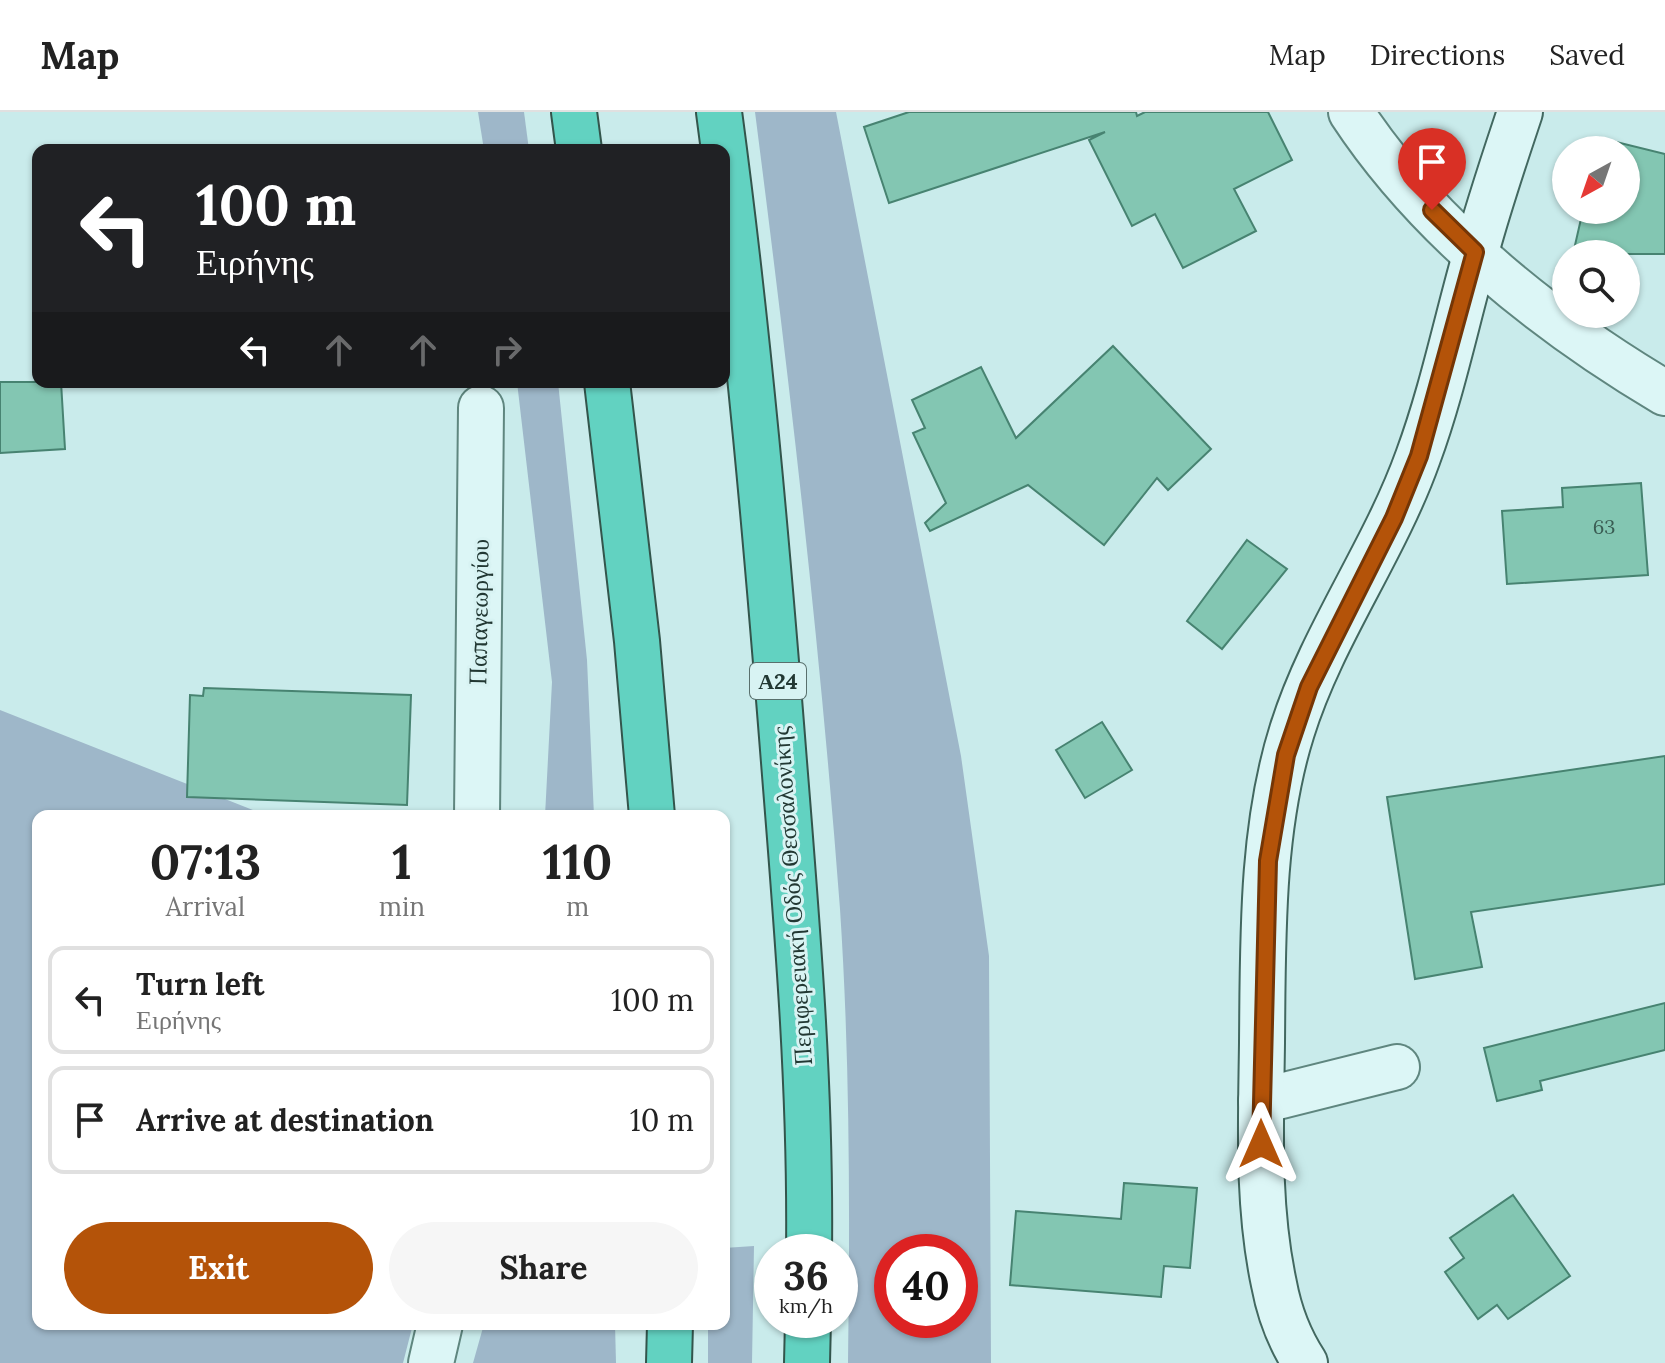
<!DOCTYPE html>
<html lang="en">
<head>
<meta charset="utf-8">
<style>
	body { margin:0; font-family:Lora,serif; background:#f6f6f6; color:#222; height:100vh; display:flex; flex-direction:column; font-size:30px; white-space:nowrap }
	* { box-sizing:border-box; margin:0 }
	p { font-size:26px; color:#767676 }
	.icon { flex:none; width:44px; height:44px; fill:none; stroke:currentColor; stroke-width:2; stroke-linecap:round; stroke-linejoin:round }
	.map { position:relative; flex:1; overflow:hidden }
	.side { position:absolute; left:32px; top:698px; width:698px; height:520px; display:flex; flex-direction:column; background:#fff; border-radius:16px; box-shadow:0 2px 6px #0004 }
	.side>* { flex:none }
	.banner { position:absolute; left:32px; top:32px; width:698px; height:244px; border-radius:16px; box-shadow:0 2px 6px #0004; background:#202124; color:#fff; overflow:hidden }
	.needle { width:52px; rotate:220deg }
	.buttons { position:absolute; left:1552px; top:24px; display:grid; gap:16px }
	.buttons a { display:grid; place-items:center; width:88px; height:88px; border-radius:50%; background:#fff; box-shadow:0 2px 6px #0004; font-size:40px }
	.speed { position:absolute; left:754px; top:1122px; display:flex; gap:16px; font-size:40px; font-weight:700; text-align:center }
	.speed>* { display:grid; place-content:center; width:104px; height:104px; border-radius:50%; background:#fff; box-shadow:0 2px 6px #0004; line-height:1 }
	.speed small { font-size:20px; font-weight:400 }
	.speed .limit { border:12px solid #d22; background:#fff; color:#111 }
	.pin { position:absolute; display:grid; place-items:center; width:68px; height:68px; color:#fff; margin:-82px -34px; border-radius:50% 50% 50% 0; rotate:-45deg; box-shadow:0 0 8px #0007 }
	.pin .icon { rotate:45deg }
	.me { position:absolute; width:88px; margin:-44px; rotate:0deg; stroke-linejoin:round; filter:drop-shadow(0 0 6px #0008) }
	.turn { display:flex; align-items:center; gap:28px; height:168px; padding:0 32px; font-size:36px }
	.turn .icon { width:104px; height:104px; stroke-width:2.5 }
	.turn b { display:block; font-size:56px; line-height:68px }
	.lanes { display:flex; align-items:center; height:76px; padding:0 32px; background:#0003; justify-content:center; gap:40px; direction:ltr }
	.lanes .off { opacity:.35 }
	.eta { display:flex; justify-content:space-evenly; align-items:center; height:136px; text-align:center }
	.eta b { font-size:48px; font-weight:700; line-height:56px }
	.button { display:flex; gap:16px; margin-top:auto; padding:16px 32px }
	.button a { flex:1; height:92px; border-radius:48px; background:#b45309; color:#fff; font-size:32px; font-weight:700; line-height:92px; text-align:center }
	.button a+a { background:#f6f6f6; color:#222 }
	ul { padding:0; list-style:none }
	li { display:flex; align-items:center; gap:24px; height:108px; margin:0 16px 12px; padding:0 16px; border:4px solid #e0e0e0; border-radius:16px }
	li div { flex:1 }
	li b { display:block; font-size:30px }
	li em { font-style:normal }
	header { display:flex; align-items:center; gap:48px; box-sizing:border-box; height:112px; padding:0 40px; background:#fff; border-bottom:2px solid #e0e0e0 }
	header strong { font-size:38px }
	nav { display:flex; gap:44px; margin-inline-start:auto; font-size:28px }
	.map>svg:first-child { display:block }
	.green { fill:#9eb7c9; fill-rule:evenodd }
	.building { fill:#83c6b2; stroke:#478371; stroke-width:2 }
	.lines { fill:none; stroke-linecap:round; stroke-linejoin:round }
	.street-casing { stroke:#5f867f; stroke-width:48 }
	.secondary-casing { stroke:#426860; stroke-width:48 }
	.highway-casing { stroke:#33554c; stroke-width:48 }
	.street { stroke:#dcf6f6; stroke-width:44 }
	.secondary { stroke:#dcf6f6; stroke-width:44 }
	.highway { stroke:#62d2c1; stroke-width:44 }
	.route-casing { stroke:#753606; stroke-width:20 }
	.route { stroke:#b45309; stroke-width:14 }
	.labels { text-anchor:middle; dominant-baseline:central; stroke-width:6; stroke-linejoin:round; paint-order:stroke }
	.number-label { font-size:20px; fill:#3a5c53 }
	.shield { fill:#d8f3f3; stroke:#59706d; stroke-width:2 }
	.shield-label { font-size:22px; font-weight:bold; fill:#223833 }
	.street-label { font-size:24px; fill:#223833; stroke:#d8f3f3 }
</style>
</head>
<body>
<header>
<strong>Map</strong>
<nav><a>Map</a><a>Directions</a><a>Saved</a></nav>
</header>
<div class="map">
<svg width="1665" height="1251" viewBox="0 0 1665 1251">
	<rect width="100%" height="100%" fill="#c9ebeb"/>
	<!-- green -->
	<g class="green">
		<path d="M 478,0 L 524,0 L 529,38 L 484,38 Z"/>
		<path d="M 755,0 L 836,0 L 961,644 L 989,844 L 991,1251 L 848,1251 C 850,1100 850,948 840,797 C 820,531 789,265 755,0 ZM 960,1140 L 960,1208 L 892,1208 L 892,1140 Z"/>
		<path d="M 517,270 L 558,270 L 587,548 L 594,704 L 545,704 L 552,570 Z"/>
		<path d="M 0,598 L 268,704 L 38,704 L 38,1212 L 413,1212 L 403,1251 L 0,1251 Z"/>
		<path d="M 754,1134 L 752,1251 L 708,1251 L 708,1212 L 724,1212 L 724,1136 Z"/>
		<path d="M 484,1212 L 615,1212 L 616,1251 L 473,1251 Z"/>
	</g>
	<!-- building -->
	<g class="building">
		<path d="M 909,0 L 1136,0 L 1137,4 L 1145,0 L 1268,0 L 1292,48 L 1234,77 L 1256,119 L 1183,156 L 1155,102 L 1132,114 L 1089,28 L 1105,20 L 889,91 L 864,15 Z"/>
		<path d="M 1600,26 L 1665,42 L 1665,142 L 1573,142 L 1583,98 L 1626,98 L 1626,38 L 1597,38 Z"/>
		<path d="M 1113,234 L 1211,337 L 1168,378 L 1157,366 L 1104,433 L 1028,373 L 930,419 L 925,411 L 946,391 L 913,321 L 925,316 L 912,288 L 981,255 L 1016,326 Z"/>
		<path d="M 0,270 L 61,270 L 65,337 L 0,341 Z"/>
		<path d="M 1641,371 L 1648,463 L 1507,472 L 1502,399 L 1563,395 L 1562,376 Z"/>
		<path d="M 1247,428 L 1287,457 L 1222,537 L 1187,509 Z"/>
		<path d="M 204,576 L 411,583 L 407,693 L 187,685 L 190,583 L 203,584 Z"/>
		<path d="M 1102,610 L 1132,658 L 1085,686 L 1056,638 Z"/>
		<path d="M 1665,644 L 1665,772 L 1471,800 L 1482,855 L 1415,867 L 1387,685 Z"/>
		<path d="M 1665,891 L 1665,938 L 1540,969 L 1542,978 L 1497,989 L 1484,936 Z"/>
		<path d="M 1124,1071 L 1197,1076 L 1190,1156 L 1164,1154 L 1161,1185 L 1010,1173 L 1016,1099 L 1121,1107 Z"/>
		<path d="M 1513,1083 L 1570,1164 L 1508,1207 L 1497,1193 L 1478,1207 L 1445,1160 L 1464,1146 L 1450,1126 Z"/>
	</g>
	<g class="lines">
		<defs>
			<g id="street">
				<path d="M 1351,0 C 1427,116 1547,211 1665,281"/>
				<path d="M 477,704 L 481,296"/>
				<path d="M 1261,989 L 1397,955"/>
				<path d="M 431,1251 L 440,1212"/>
			</g>
			<path id="secondary" d="M 1305,1251 C 1290,1228 1279,1199 1274,1172 C 1257,1093 1261,1011 1262,931 C 1263,828 1261,717 1292,619 C 1322,523 1384,440 1418,345 C 1442,280 1456,211 1475,144 C 1488,95 1504,48 1520,0"/>
			<g id="highway">
				<path d="M 574,0 L 579,38"/>
				<path d="M 719,0 C 748,216 767,433 784,650 C 797,813 811,977 809,1140"/>
				<path d="M 607,270 L 637,529 L 652,704"/>
				<path d="M 669,1251 L 670,1212"/>
				<path d="M 807,1251 L 808,1208"/>
			</g>
		</defs>
		<!-- street casing -->
		<use href="#street" class="street-casing"/>
		<!-- secondary casing -->
		<use href="#secondary" class="secondary-casing"/>
		<!-- highway casing -->
		<use href="#highway" class="highway-casing"/>
		<!-- street -->
		<use href="#street" class="street"/>
		<!-- secondary -->
		<use href="#secondary" class="secondary"/>
		<!-- highway -->
		<use href="#highway" class="highway"/>
	</g>
	<g class="lines">
		<defs>
			<path id="route" d="M 1261,1032 L 1268,749 L 1286,643 L 1309,575 L 1394,406 L 1419,344 L 1475,140 L 1432,98"/>
		</defs>
		<!-- route casing -->
		<use href="#route" class="route-casing"/>
		<!-- route -->
		<use href="#route" class="route"/>
	</g>
	<g class="labels">
		<!-- number labels -->
		<g class="number-label">
			<text x="1604" y="414">63</text>
		</g>
		<!-- shield labels -->
		<rect class="shield" x="750" y="551" width="56" height="36" rx="6"/>
		<g class="shield-label">
			<text x="778" y="569">Α24</text>
		</g>
		<!-- street labels -->
		<g class="street-label">
			<text transform="translate(479 500) rotate(-89)">Παπαγεωργίου</text>
			<text transform="translate(792 784) rotate(-94)">Περιφερειακή Οδός Θεσσαλονίκης</text>
		</g>
	</g>
</svg>
<div class="buttons">
<a><svg class="needle" viewBox="-14 -14 28 28"><path d="M0-13l5 13h-10z" fill="#e53935"/><path d="M0 13l5-13h-10z" fill="#767676"/></svg></a>
<a><svg class="icon" aria-label="search" viewBox="0 0 24 24"><circle cx="10" cy="10" r="6"/><path d="M15 15l6 6"/></svg></a>
</div>
<div class="speed"><div>36<small>km/h</small></div><div class="limit">40</div></div>
<div class="pin" style="left:1432px;top:98px;background:#d93025"><svg class="icon" aria-label="arrive" viewBox="0 0 24 24"><path d="M6 21V4h12l-3 4 3 4H6"/></svg></div>
<svg class="me" style="left:1261px;top:1032px" viewBox="-20 -20 40 40"><path d="M0-17L14 15 0 8-14 15z" fill="#b45309" stroke="#fff" stroke-width="4"/></svg>
<div class="banner">
<div class="turn"><svg class="icon" aria-label="left" viewBox="0 0 24 24"><path d="M17 20v-9H6M10 6l-5 5 5 5"/></svg><div><b>100 m</b>Ειρήνης</div></div>
<div class="lanes"><svg class="icon" aria-label="left" viewBox="0 0 24 24"><path d="M17 20v-9H6M10 6l-5 5 5 5"/></svg><svg class="icon off" aria-label="ahead" viewBox="0 0 24 24"><path d="M12 20V5M6 11l6-6 6 6"/></svg><svg class="icon off" aria-label="ahead" viewBox="0 0 24 24"><path d="M12 20V5M6 11l6-6 6 6"/></svg><svg class="icon off" aria-label="right" viewBox="0 0 24 24"><path d="M7 20v-9h11M14 6l5 5-5 5"/></svg></div>
</div>
<section class="side">
<div class="eta">
<div><b>07:13</b><p>Arrival</p></div>
<div><b>1</b><p>min</p></div>
<div><b>110</b><p>m</p></div>
</div>
<ul>
<li><svg class="icon" aria-label="left" viewBox="0 0 24 24"><path d="M17 20v-9H6M10 6l-5 5 5 5"/></svg><div><b>Turn left</b><p>Ειρήνης</p></div><em>100 m</em></li>
<li><svg class="icon" aria-label="arrive" viewBox="0 0 24 24"><path d="M6 21V4h12l-3 4 3 4H6"/></svg><div><b>Arrive at destination</b></div><em>10 m</em></li>
</ul>
<div class="button"><a>Exit</a><a>Share</a></div>
</section>
</div>
</body>
</html>
